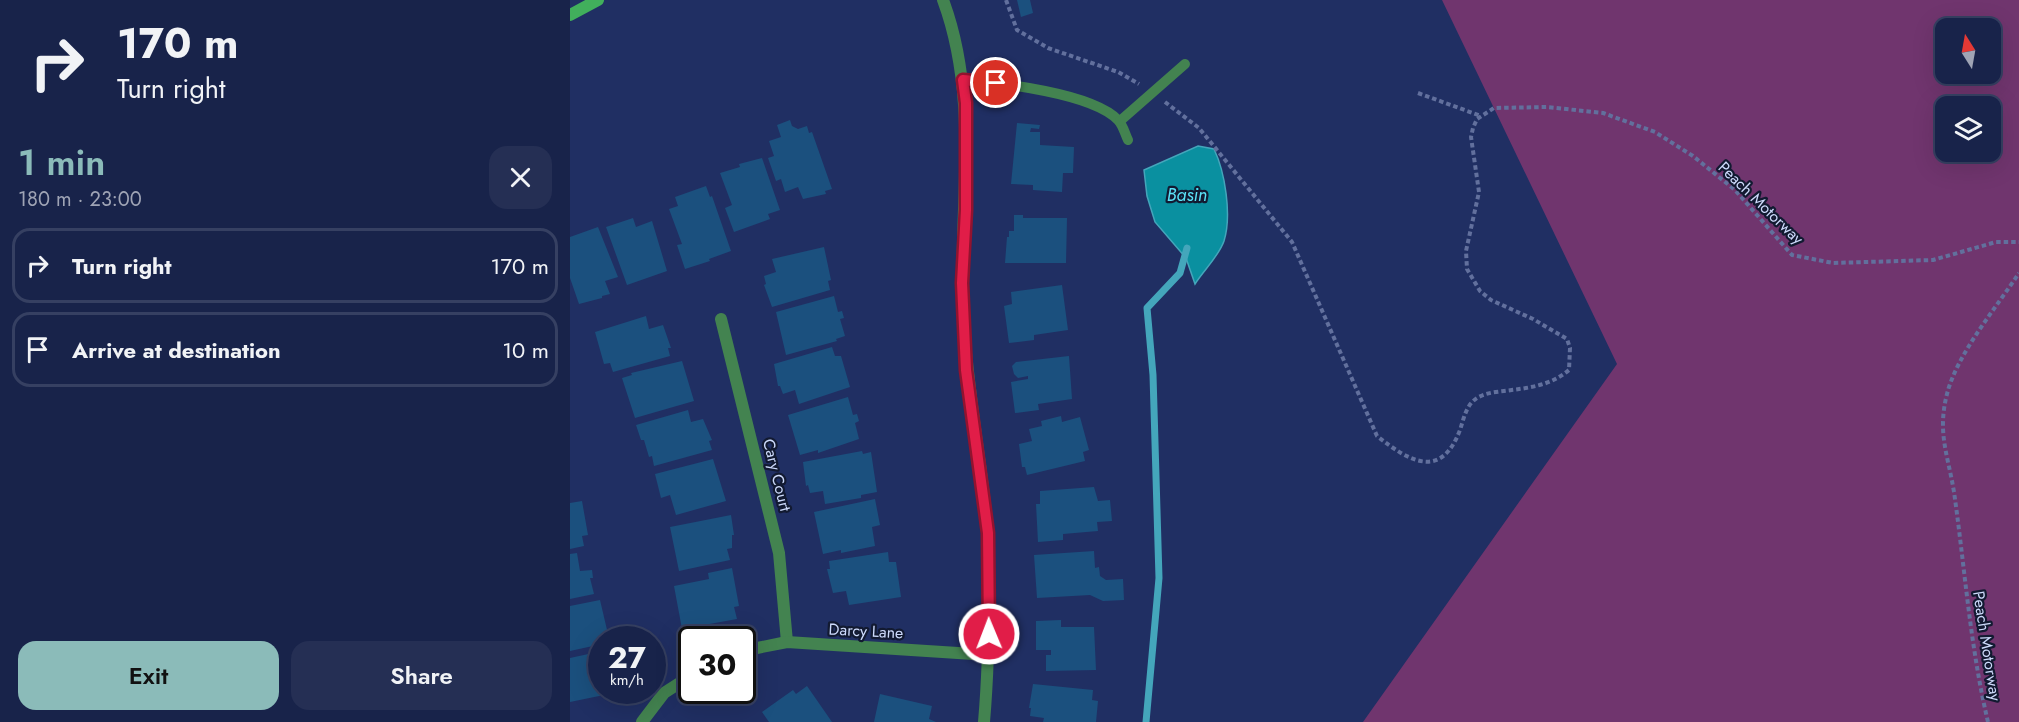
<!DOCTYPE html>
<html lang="en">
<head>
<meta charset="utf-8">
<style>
	body { margin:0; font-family:Jost,sans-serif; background:#252f54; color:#f1f3f6; height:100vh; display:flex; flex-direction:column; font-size:22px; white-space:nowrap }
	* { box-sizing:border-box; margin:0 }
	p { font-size:20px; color:#9fa4b5 }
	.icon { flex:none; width:33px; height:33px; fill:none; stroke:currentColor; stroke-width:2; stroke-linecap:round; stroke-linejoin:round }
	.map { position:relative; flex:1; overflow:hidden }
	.panel { display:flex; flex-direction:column; background:#18234a; width:570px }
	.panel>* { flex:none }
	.hud { background:#18234a; color:#f1f3f6; overflow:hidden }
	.needle { width:39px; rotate:349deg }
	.controls { position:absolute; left:1365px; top:18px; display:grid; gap:12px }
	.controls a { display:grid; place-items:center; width:66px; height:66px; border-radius:12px; background:#18234a; box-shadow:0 6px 24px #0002,0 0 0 2px #364062; font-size:30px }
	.speed { position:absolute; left:18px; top:626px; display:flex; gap:12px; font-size:30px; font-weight:700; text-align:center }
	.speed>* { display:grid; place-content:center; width:78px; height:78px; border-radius:50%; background:#18234a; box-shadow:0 6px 24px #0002,0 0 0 2px #364062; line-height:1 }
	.speed small { font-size:15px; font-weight:400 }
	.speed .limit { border:3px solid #111; border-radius:9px; background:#fff; color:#111 }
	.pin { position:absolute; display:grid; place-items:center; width:51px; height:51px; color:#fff; margin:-26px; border:3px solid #fff; border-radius:50%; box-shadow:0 2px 6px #0007 }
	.me { position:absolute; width:66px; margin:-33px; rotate:359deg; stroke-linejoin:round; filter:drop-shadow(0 0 4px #0008) }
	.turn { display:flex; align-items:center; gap:21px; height:126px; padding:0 18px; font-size:27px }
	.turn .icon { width:78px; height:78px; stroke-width:2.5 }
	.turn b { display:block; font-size:42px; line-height:51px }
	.round { display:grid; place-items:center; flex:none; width:63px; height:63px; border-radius:18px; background:#252f54 }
	.headline { display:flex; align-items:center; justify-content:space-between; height:102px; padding:0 18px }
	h1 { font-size:36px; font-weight:600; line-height:45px; color:#8bbbb9 }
	.primary-button { display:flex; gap:12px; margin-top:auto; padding:12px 18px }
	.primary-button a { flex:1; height:69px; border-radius:18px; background:#8bbbb9; color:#111; font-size:24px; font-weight:600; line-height:69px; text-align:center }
	.primary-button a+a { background:#252f54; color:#f1f3f6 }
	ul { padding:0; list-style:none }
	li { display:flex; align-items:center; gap:18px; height:75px; margin:0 12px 9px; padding:0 6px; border:3px solid #364062; border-radius:18px }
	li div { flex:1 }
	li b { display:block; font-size:22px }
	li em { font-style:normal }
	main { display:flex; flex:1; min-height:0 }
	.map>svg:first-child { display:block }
	.green { fill:#70356e; fill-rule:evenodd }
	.water { fill:#0a90a0; stroke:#44a6bb; stroke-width:1.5 }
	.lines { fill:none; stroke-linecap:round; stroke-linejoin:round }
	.stream { stroke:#44a6bb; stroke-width:7 }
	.building { fill:#1b507e }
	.path { stroke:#62709d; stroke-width:4; stroke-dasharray:4.5 3; stroke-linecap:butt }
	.lane { stroke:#438350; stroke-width:10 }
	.street { stroke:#438350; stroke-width:12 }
	.secondary { stroke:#41af5c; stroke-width:12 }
	.route-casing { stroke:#92132f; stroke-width:15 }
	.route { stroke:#e11d48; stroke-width:10 }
	.labels { text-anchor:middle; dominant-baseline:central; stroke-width:4.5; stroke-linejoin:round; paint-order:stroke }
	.street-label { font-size:16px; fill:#cddafb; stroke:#121a31 }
	.water-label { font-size:18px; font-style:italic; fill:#5ae3f7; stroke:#121a31 }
</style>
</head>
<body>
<main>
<section class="panel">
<div class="hud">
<div class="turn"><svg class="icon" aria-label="right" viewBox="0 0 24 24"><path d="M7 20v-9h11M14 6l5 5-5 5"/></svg><div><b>170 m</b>Turn right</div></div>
</div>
<div class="headline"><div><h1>1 min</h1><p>180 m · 23:00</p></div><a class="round"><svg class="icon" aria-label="close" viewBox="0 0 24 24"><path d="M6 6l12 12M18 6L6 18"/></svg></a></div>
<ul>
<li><svg class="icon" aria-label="right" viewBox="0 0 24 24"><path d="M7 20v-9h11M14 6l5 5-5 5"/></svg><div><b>Turn right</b></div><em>170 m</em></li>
<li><svg class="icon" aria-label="arrive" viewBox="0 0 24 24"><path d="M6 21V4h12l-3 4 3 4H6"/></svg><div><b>Arrive at destination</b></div><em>10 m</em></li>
</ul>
<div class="primary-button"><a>Exit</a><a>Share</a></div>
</section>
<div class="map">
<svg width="1449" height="722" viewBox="0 0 1449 722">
	<rect width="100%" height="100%" fill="#202f63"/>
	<!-- green -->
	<path class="green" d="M 872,0 L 1449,0 L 1449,722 L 793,722 L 1047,364 ZM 1420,28 L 1420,74 L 1376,74 L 1376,28 ZM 1420,106 L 1420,152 L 1376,152 L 1376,106 Z"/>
	<!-- water -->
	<path class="water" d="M 628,146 L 644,149 C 655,172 662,215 654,241 C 649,256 633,271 625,284 L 616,258 L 585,222 L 577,196 L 574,170 Z"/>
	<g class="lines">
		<!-- stream -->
		<path class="stream" d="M 576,722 L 589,578 L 583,375 L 577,308 L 610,273 L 617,248"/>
	</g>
	<!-- building -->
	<g class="building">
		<path d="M 447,0 L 460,0 L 463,13 L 451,17 Z"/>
		<path d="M 220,120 L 222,126 L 228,129 L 237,126 L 239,133 L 242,132 L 262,189 L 255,191 L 256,194 L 233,199 L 228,187 L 215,192 L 211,179 L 206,181 L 198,158 L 204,156 L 199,141 L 211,137 L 207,125 Z"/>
		<path d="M 447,123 L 470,125 L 469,129 L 461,128 L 460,132 L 470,132 L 470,145 L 504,147 L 503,173 L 493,173 L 492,192 L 463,190 L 463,185 L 441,184 Z"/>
		<path d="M 192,158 L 210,210 L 198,214 L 200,219 L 164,232 L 155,208 L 162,205 L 150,173 L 170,167 L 169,164 Z"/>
		<path d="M 136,186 L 140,197 L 142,196 L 161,251 L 139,259 L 140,261 L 115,269 L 107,245 L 112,244 L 99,209 L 108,206 L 105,197 Z"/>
		<path d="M 444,215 L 453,215 L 453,218 L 497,218 L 496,263 L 435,263 L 437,237 L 439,237 L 439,231 L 444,231 Z"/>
		<path d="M 63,218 L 66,227 L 82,221 L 97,271 L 57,285 L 36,227 Z"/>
		<path d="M 28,227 L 48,277 L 35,281 L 40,294 L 32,296 L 32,298 L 9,304 L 0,278 L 0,237 Z"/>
		<path d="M 254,247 L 261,280 L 258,281 L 260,290 L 202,307 L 194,285 L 196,284 L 194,276 L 206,272 L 202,259 Z"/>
		<path d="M 492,285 L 498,330 L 464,335 L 464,340 L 439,343 L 434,306 L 442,304 L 441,292 Z"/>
		<path d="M 264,296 L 268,312 L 272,311 L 274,318 L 270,319 L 275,336 L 266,339 L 267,341 L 216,355 L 206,312 Z"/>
		<path d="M 76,316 L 79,329 L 93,325 L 101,348 L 98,348 L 100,356 L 43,372 L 40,363 L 34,364 L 25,332 Z"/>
		<path d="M 262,347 L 265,356 L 271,356 L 280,387 L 229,404 L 225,390 L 213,394 L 210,386 L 208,386 L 204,364 Z"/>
		<path d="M 499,356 L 502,399 L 468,404 L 469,410 L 445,413 L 441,382 L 458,379 L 458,376 L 448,378 L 444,374 L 442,366 L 446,362 Z"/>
		<path d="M 112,361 L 124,401 L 65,418 L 52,378 L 62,375 L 61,373 Z"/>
		<path d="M 278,397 L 283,415 L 287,414 L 289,421 L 285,423 L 289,439 L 248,453 L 248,450 L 230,455 L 218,415 Z"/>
		<path d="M 118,410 L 121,422 L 133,419 L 142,440 L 139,441 L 142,450 L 84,466 L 82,456 L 79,457 L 74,440 L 71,440 L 66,425 Z"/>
		<path d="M 491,416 L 492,422 L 510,417 L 519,450 L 513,452 L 515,461 L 457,475 L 455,467 L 452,467 L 449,444 L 462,441 L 459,429 L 472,426 L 471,421 Z"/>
		<path d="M 292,451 L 293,454 L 301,452 L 307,492 L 291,495 L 291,498 L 255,504 L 253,491 L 240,493 L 238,485 L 236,486 L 233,462 Z"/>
		<path d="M 143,459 L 156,501 L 106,515 L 100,495 L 91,498 L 85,474 Z"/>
		<path d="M 524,487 L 528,501 L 540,500 L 542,521 L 527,522 L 528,531 L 493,534 L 493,540 L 468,542 L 466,504 L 470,504 L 470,491 Z"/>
		<path d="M 305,499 L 310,525 L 302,527 L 305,546 L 271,553 L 271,550 L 253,554 L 244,512 Z"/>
		<path d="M 12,501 L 18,535 L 12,536 L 14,546 L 0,549 L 0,503 Z"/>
		<path d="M 161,515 L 164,535 L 162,535 L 162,548 L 157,549 L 160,560 L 109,571 L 100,527 Z"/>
		<path d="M 524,551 L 525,568 L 529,567 L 530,576 L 536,580 L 553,579 L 554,600 L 533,601 L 520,595 L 467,598 L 464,555 Z"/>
		<path d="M 318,552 L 319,562 L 326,562 L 331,597 L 279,605 L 276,591 L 263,593 L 257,569 L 260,569 L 259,561 Z"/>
		<path d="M 7,553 L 10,571 L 22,570 L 23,578 L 20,578 L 24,594 L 0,599 L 0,554 Z"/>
		<path d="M 162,568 L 169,606 L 164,607 L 167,619 L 112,629 L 104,586 L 139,579 L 138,573 Z"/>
		<path d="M 30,600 L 38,634 L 32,635 L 32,644 L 0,651 L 0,606 Z"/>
		<path d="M 491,620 L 491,627 L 524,627 L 526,670 L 476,671 L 476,655 L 481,655 L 481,650 L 466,650 L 466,621 Z"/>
		<path d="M 32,651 L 30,677 L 34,695 L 0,702 L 0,658 Z"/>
		<path d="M 463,684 L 523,690 L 522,700 L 528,701 L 526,722 L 473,722 L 474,718 L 460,716 L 461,708 L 459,708 Z"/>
		<path d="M 237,686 L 262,722 L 199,722 L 192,712 L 223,690 L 226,694 Z"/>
		<path d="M 310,694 L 362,706 L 359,719 L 366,722 L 304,722 Z"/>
	</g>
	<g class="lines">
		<!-- path -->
		<g class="path">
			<path d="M 436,0 L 447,30 L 478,48 L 548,72 L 569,84"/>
			<path d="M 848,93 L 911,116"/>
			<path d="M 595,102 L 629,128 L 722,242 L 807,436 C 840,462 871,480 890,430 C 894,418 896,405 907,398 C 915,393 925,392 934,391 C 958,388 980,386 999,370 L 1000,348 L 997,339 L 963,319 L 921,300 L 910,291 L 897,269 L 896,251 L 909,192 L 901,137 L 903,128 L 907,119 L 924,108 L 977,107 L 1033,113 L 1085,132 L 1123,156 L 1165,190 L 1222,255 L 1263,263 L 1363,260 L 1426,242 L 1449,242"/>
			<path d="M 1418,722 C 1400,646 1395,569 1384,492 C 1378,455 1367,433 1377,394 C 1387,354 1426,308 1449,273"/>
		</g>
		<!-- lane -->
		<g class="lane">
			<path d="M 393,80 C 431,83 522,93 548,120 C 553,125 555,134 558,140"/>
			<path d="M 550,121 L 615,64"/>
		</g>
		<!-- street -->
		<g class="street">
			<path d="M 373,0 C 411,102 388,209 393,315 C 397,388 411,459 418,531 C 420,549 418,568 419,586 C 419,632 418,676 414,722"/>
			<path d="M 151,319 L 209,553 L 217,642"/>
			<path d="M 172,651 L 217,642 L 419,655"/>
			<path d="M 72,722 L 94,693 L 122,675"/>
		</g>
		<!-- secondary -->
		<path class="secondary" d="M 0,15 L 28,0"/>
	</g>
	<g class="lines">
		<defs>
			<path id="route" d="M 419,634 L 418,533 L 396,370 L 392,283 L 396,210 L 396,103 L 393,80 L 426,83"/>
		</defs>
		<!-- route casing -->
		<use href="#route" class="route-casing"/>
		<!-- route -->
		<use href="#route" class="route"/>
	</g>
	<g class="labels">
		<!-- street labels -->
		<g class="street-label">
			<text transform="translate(1191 203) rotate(44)">Peach Motorway</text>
			<text transform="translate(207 475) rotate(76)">Cary Court</text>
			<text transform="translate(296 631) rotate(3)">Darcy Lane</text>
			<text transform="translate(1417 646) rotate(81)">Peach Motorway</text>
		</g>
		<!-- water labels -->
		<g class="water-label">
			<text x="617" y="195">Basin</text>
		</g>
	</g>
</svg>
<div class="controls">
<a><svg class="needle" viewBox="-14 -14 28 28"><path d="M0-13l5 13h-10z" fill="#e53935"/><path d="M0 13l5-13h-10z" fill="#9fa4b5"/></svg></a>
<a><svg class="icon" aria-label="layers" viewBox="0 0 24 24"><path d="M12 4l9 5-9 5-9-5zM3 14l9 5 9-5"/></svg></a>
</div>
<div class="speed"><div>27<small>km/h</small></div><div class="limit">30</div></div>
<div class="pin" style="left:426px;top:83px;background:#d93025"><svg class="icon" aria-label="arrive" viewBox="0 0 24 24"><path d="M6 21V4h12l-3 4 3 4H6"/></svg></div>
<svg class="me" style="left:419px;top:634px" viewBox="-20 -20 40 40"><circle r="17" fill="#e11d48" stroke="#fff" stroke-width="3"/><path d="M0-11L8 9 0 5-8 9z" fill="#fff"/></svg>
</div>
</main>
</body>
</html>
